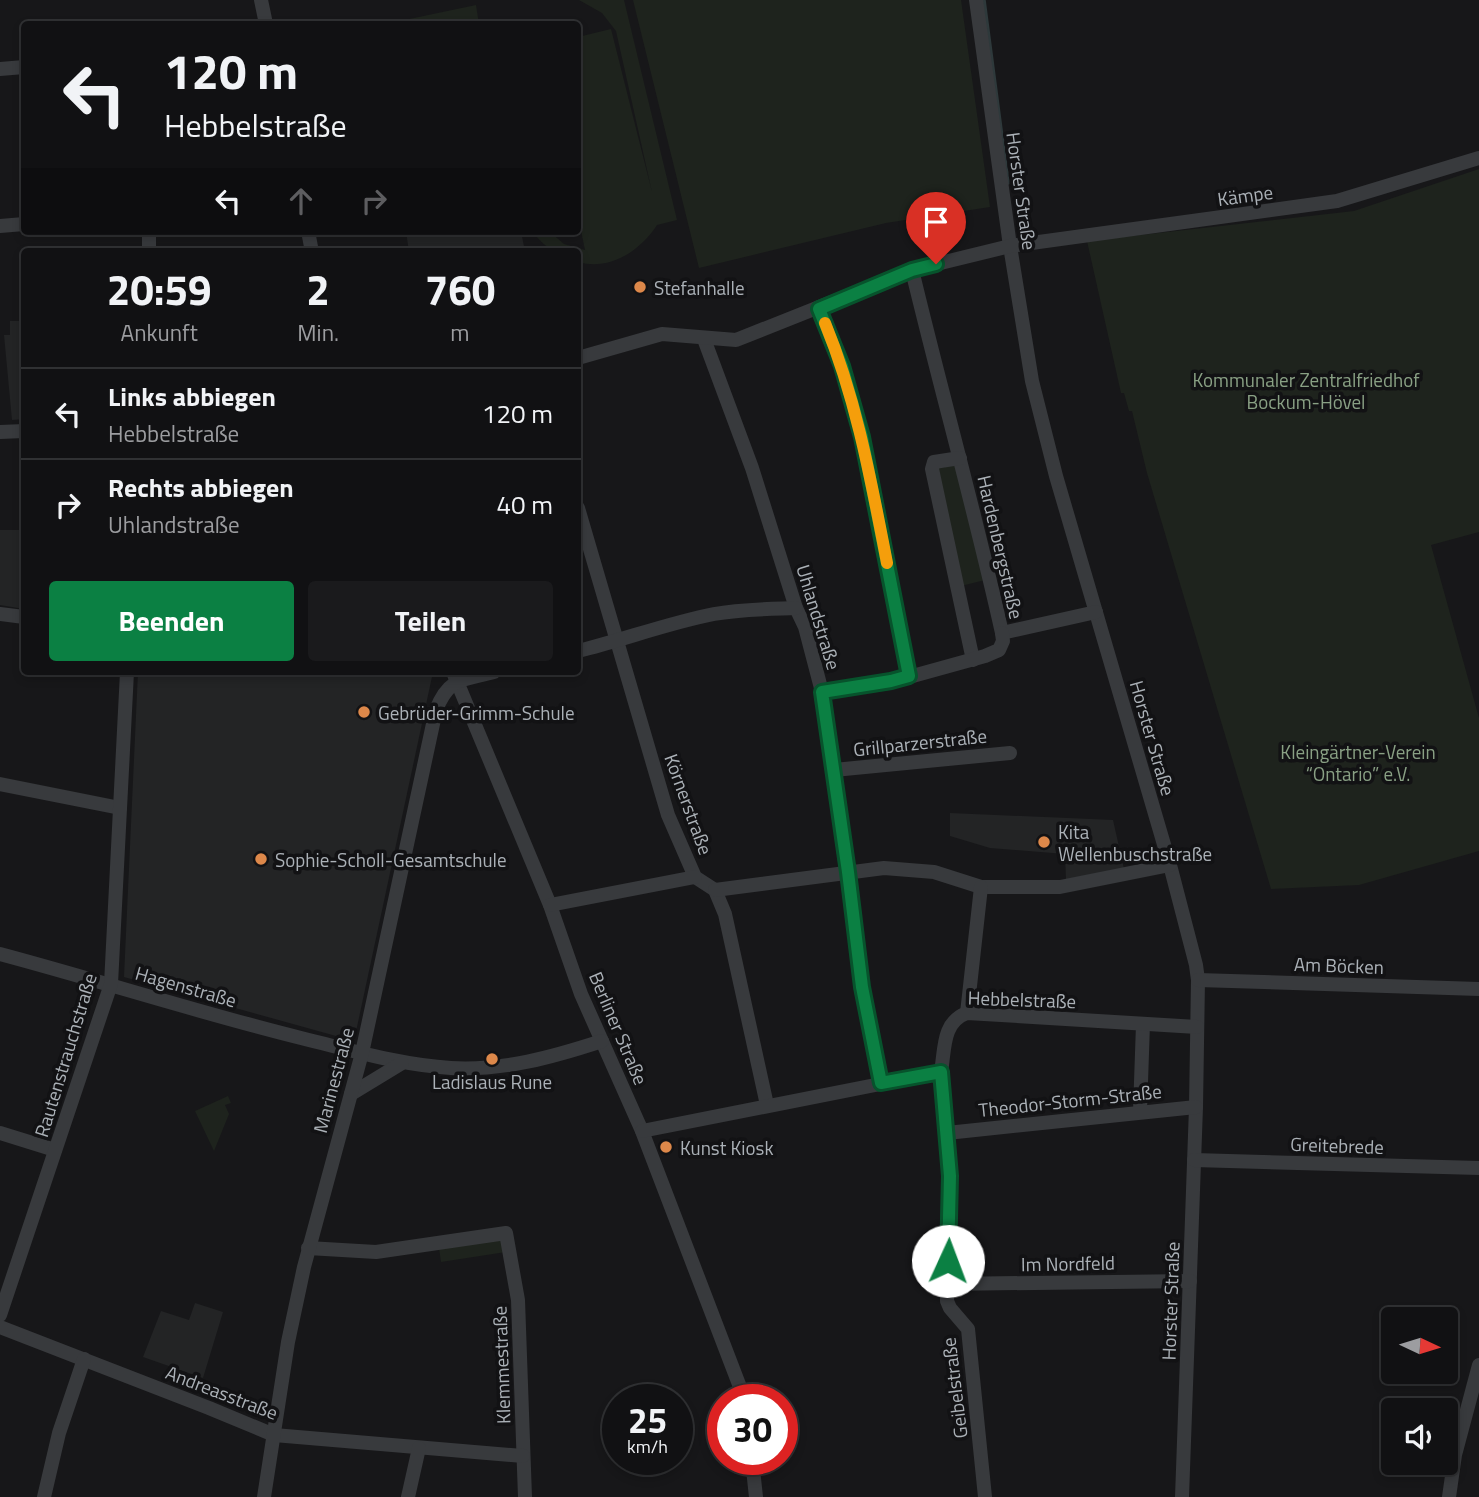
<!DOCTYPE html>
<html lang="de">
<head>
<meta charset="utf-8">
<style>
	body { margin:0; font-family:"Titillium Web",sans-serif; background:#1a1a1c; color:#f1f3f6; height:100vh; display:flex; flex-direction:column; font-size:26px; white-space:nowrap }
	* { box-sizing:border-box; margin:0 }
	p { font-size:23px; color:#9c9da0 }
	.icon { flex:none; width:38px; height:38px; fill:none; stroke:currentColor; stroke-width:2; stroke-linecap:round; stroke-linejoin:round }
	.map { position:relative; flex:1; overflow:hidden }
	.panel { position:absolute; left:21px; top:248px; width:560px; height:427px; display:flex; flex-direction:column; background:#111113; border-radius:7px; box-shadow:0 4px 10px #0003,0 0 0 2px #303133 }
	.panel>* { flex:none }
	.top-card { position:absolute; left:21px; top:21px; width:560px; height:214px; border-radius:7px; box-shadow:0 4px 10px #0003,0 0 0 2px #303133; background:#111113; color:#f1f3f6; overflow:hidden }
	.needle { width:46px; rotate:94deg }
	.controls { position:absolute; left:1381px; top:1307px; display:grid; gap:14px }
	.controls a { display:grid; place-items:center; width:77px; height:77px; border-radius:7px; background:#111113; box-shadow:0 4px 10px #0003,0 0 0 2px #303133; font-size:35px }
	.speed { position:absolute; left:602px; top:1384px; display:flex; gap:14px; font-size:35px; font-weight:700; text-align:center }
	.speed>* { display:grid; place-content:center; width:91px; height:91px; border-radius:50%; background:#111113; box-shadow:0 4px 10px #0003,0 0 0 2px #303133; line-height:1 }
	.speed small { font-size:18px; font-weight:400 }
	.speed .limit { border:10px solid #d22; background:#fff; color:#111 }
	.pin { position:absolute; display:grid; place-items:center; width:60px; height:60px; color:#fff; margin:-72px -30px; border-radius:50% 50% 50% 0; rotate:-45deg; box-shadow:0 0 7px #0007 }
	.pin .icon { rotate:45deg }
	.me { position:absolute; width:77px; margin:-38px; rotate:2deg; stroke-linejoin:round; filter:drop-shadow(0 0 5px #0008) }
	.turn { display:flex; align-items:center; gap:24px; height:147px; padding:0 28px; font-size:32px }
	.turn .icon { width:91px; height:91px; stroke-width:2.5 }
	.turn b { display:block; font-size:49px; line-height:60px }
	.lanes { display:flex; align-items:center; height:66px; padding:0 28px; background:#0003; justify-content:center; gap:35px; direction:ltr }
	.lanes .off { opacity:.35 }
	.eta { display:flex; justify-content:space-evenly; align-items:center; height:119px; text-align:center }
	.eta b { font-size:42px; font-weight:700; line-height:49px }
	.primary-button { display:flex; gap:14px; margin-top:auto; padding:14px 28px }
	.primary-button a { flex:1; height:80px; border-radius:7px; background:#0b8043; color:#fff; font-size:28px; font-weight:700; line-height:80px; text-align:center }
	.primary-button a+a { background:#1a1a1c; color:#f1f3f6 }
	ul { padding:0; list-style:none }
	li { display:flex; align-items:center; gap:21px; height:91px; padding:0 28px; border-top:2px solid #303133 }
	li div { flex:1 }
	li b { display:block; font-size:26px }
	li em { font-style:normal }
	.map>svg:first-child { display:block }
	.built { fill:#232425 }
	.green { fill:#1e231d }
	.lines { fill:none; stroke-linecap:round; stroke-linejoin:round }
	.stream { stroke:#2e393b; stroke-width:3.5 }
	.minor { stroke:#383a3d; stroke-width:14 }
	.route-casing { stroke:#07532c; stroke-width:18 }
	.route { stroke:#0b8043; stroke-width:12 }
	.slow { stroke:#f59e0b; stroke-width:12 }
	.poi-dot { fill:#dd884a; stroke:#121214; stroke-width:2.5 }
	.labels { text-anchor:middle; dominant-baseline:central; stroke-width:7; stroke-linejoin:round; paint-order:stroke }
	.street-label { font-size:19px; fill:#abb1b7; stroke:#121214 }
	.poi-label { font-size:19px; fill:#abb1b7; stroke:#121214; text-anchor:start }
	.park-label { font-size:19px; fill:#89a084; stroke:#121214 }
</style>
</head>
<body>
<div class="map">
<svg width="1479" height="1497" viewBox="0 0 1479 1497">
	<rect width="100%" height="100%" fill="#171719"/>
	<!-- built -->
	<g class="built">
		<path d="M 406,231 L 521,231 L 525,252 L 409,252 Z"/>
		<path d="M 10,321 L 24,321 L 24,419 L 12,420 L 4,335 L 10,335 Z"/>
		<path d="M 0,530 L 24,530 L 24,609 L 0,605 Z"/>
		<path d="M 138,672 L 433,672 L 354,1041 L 124,977 Z"/>
		<path d="M 950,813 L 1113,820 L 1124,869 L 1066,880 L 1065,854 L 990,848 L 950,836 Z"/>
		<path d="M 195,1303 L 223,1312 L 203,1378 L 143,1357 L 161,1311 L 189,1320 Z"/>
	</g>
	<!-- green -->
	<g class="green">
		<path d="M 579,0 L 624,0 L 677,220 L 657,225 C 640,251 610,271 578,262 L 578,252 C 553,252 548,251 532,231 L 553,231 L 550,232 L 564,244 L 585,250 L 580,226 L 578,226 L 578,37 L 611,29 L 652,192 L 616,31 L 602,13 Z"/>
		<path d="M 633,0 L 961,0 L 990,207 L 886,223 L 699,268 Z"/>
		<path d="M 476,5 L 479,24 L 395,24 L 395,22 Z"/>
		<path d="M 1479,169 L 1479,532 L 1431,545 L 1479,718 L 1479,851 L 1359,885 L 1271,889 L 1147,473 L 1132,411 L 1129,411 L 1124,393 L 1121,393 L 1087,241 L 1354,211 Z"/>
		<path d="M 956,465 L 985,580 L 961,586 L 938,472 L 939,468 Z"/>
		<path d="M 228,1096 L 231,1103 L 225,1105 L 229,1114 L 214,1151 L 195,1111 Z"/>
		<path d="M 503,1238 L 506,1252 L 441,1262 L 439,1248 Z"/>
	</g>
	<g class="lines">
		<!-- stream -->
		<path class="stream" d="M 984,0 L 1008,183"/>
		<!-- minor -->
		<g class="minor">
			<path d="M 261,0 L 266,24"/>
			<path d="M 976,0 L 1010,246 L 1032,381 L 1056,476 L 1170,865 L 1196,965 L 1198,980 L 1196,1107 L 1182,1497"/>
			<path d="M 0,69 L 24,67"/>
			<path d="M 0,226 L 24,224"/>
			<path d="M 308,231 L 312,252"/>
			<path d="M 149,252 L 149,231"/>
			<path d="M 912,270 C 941,391 975,511 1002,633 L 1096,612"/>
			<path d="M 819,308 L 842,366 L 862,437 L 909,676"/>
			<path d="M 704,339 L 752,468 L 796,608 L 805,627 L 822,692 L 862,987 L 881,1083"/>
			<path d="M 578,358 L 662,334 L 736,340 L 912,270 L 1010,246 L 1337,201 L 1479,158"/>
			<path d="M 0,432 L 24,431"/>
			<path d="M 960,458 L 934,462 L 932,469 L 973,660"/>
			<path d="M 578,508 L 668,815 L 695,877 L 715,890 L 725,914 L 767,1105"/>
			<path d="M 0,614 L 24,617"/>
			<path d="M 578,651 C 623,640 668,623 714,614 C 741,609 768,609 796,608"/>
			<path d="M 453,672 L 550,905 L 581,994 L 642,1131 L 745,1400"/>
			<path d="M 822,692 L 891,682 L 985,656 L 999,650 L 1003,641 L 1002,633"/>
			<path d="M 834,770 L 1010,753"/>
			<path d="M 0,784 L 120,808"/>
			<path d="M 715,890 L 884,868 L 934,872 L 981,887 L 1060,887 L 1170,865"/>
			<path d="M 550,905 L 695,877"/>
			<path d="M 0,954 C 101,981 200,1013 301,1038 C 351,1050 400,1065 451,1068 C 503,1071 553,1057 602,1041"/>
			<path d="M 1198,980 L 1479,989"/>
			<path d="M 967,1013 L 981,887"/>
			<path d="M 941,1072 L 950,1176 L 947,1301 L 950,1308 L 968,1329 L 985,1497"/>
			<path d="M 351,1094 L 402,1063"/>
			<path d="M 1140,1111 L 1143,1024"/>
			<path d="M 642,1131 L 941,1072 C 945,1049 942,1022 967,1013 L 1197,1027"/>
			<path d="M 0,1133 L 55,1150"/>
			<path d="M 947,1133 L 1196,1107"/>
			<path d="M 1194,1160 L 1479,1168"/>
			<path d="M 308,1248 L 376,1252 L 506,1233 L 518,1300 L 525,1497"/>
			<path d="M 947,1284 L 1190,1281"/>
			<path d="M 0,1315 L 111,984 L 127,672"/>
			<path d="M 0,1327 L 209,1408 L 274,1435 L 523,1456"/>
			<path d="M 752,1460 L 756,1497"/>
			<path d="M 44,1497 L 59,1433 L 84,1359"/>
			<path d="M 264,1497 L 288,1342 L 304,1267 L 362,1053 L 436,710 C 449,677 463,680 494,672"/>
			<path d="M 408,1497 L 419,1448"/>
			<path d="M 1449,1497 L 1455,1455 L 1479,1365"/>
		</g>
	</g>
	<g class="lines">
		<defs>
			<path id="route" d="M 936,264 L 912,270 L 819,309 L 842,366 L 862,437 L 909,676 L 891,681 L 822,692 L 848,872 L 862,987 L 881,1083 L 941,1072 L 950,1176 L 948,1261"/>
		</defs>
		<!-- route casing -->
		<use href="#route" class="route-casing"/>
		<!-- route -->
		<use href="#route" class="route"/>
		<!-- slow -->
		<path class="slow" d="M 825,323 C 857,401 871,481 887,563"/>
	</g>
	<!-- markers -->
	<g class="poi-dot">
		<circle cx="640" cy="287" r="7"/>
		<circle cx="364" cy="712" r="7"/>
		<circle cx="1044" cy="842" r="7"/>
		<circle cx="261" cy="859" r="7"/>
		<circle cx="492" cy="1059" r="7"/>
		<circle cx="666" cy="1147" r="7"/>
	</g>
	<g class="labels">
		<!-- street labels -->
		<g class="street-label">
			<text transform="translate(1022 191) rotate(82)">Horster Straße</text>
			<text transform="translate(1245 195) rotate(-8)">Kämpe</text>
			<text transform="translate(1001 547) rotate(77)">Hardenbergstraße</text>
			<text transform="translate(819 617) rotate(73)">Uhlandstraße</text>
			<text transform="translate(1153 738) rotate(74)">Horster Straße</text>
			<text transform="translate(920 742) rotate(-6)">Grillparzerstraße</text>
			<text transform="translate(689 804) rotate(70)">Körnerstraße</text>
			<text transform="translate(1339 965) rotate(2)">Am Böcken</text>
			<text transform="translate(186 986) rotate(16)">Hagenstraße</text>
			<text transform="translate(1022 999) rotate(2)">Hebbelstraße</text>
			<text transform="translate(619 1028) rotate(67)">Berliner Straße</text>
			<text transform="translate(65 1055) rotate(-73)">Rautenstrauchstraße</text>
			<text transform="translate(333 1080) rotate(-75)">Marinestraße</text>
			<text transform="translate(1070 1100) rotate(-6)">Theodor-Storm-Straße</text>
			<text transform="translate(1337 1145) rotate(2)">Greitebrede</text>
			<text transform="translate(1068 1263) rotate(-1)">Im Nordfeld</text>
			<text transform="translate(1170 1301) rotate(-88)">Horster Straße</text>
			<text transform="translate(501 1365) rotate(-92)">Klemmestraße</text>
			<text transform="translate(954 1388) rotate(-97)">Geibelstraße</text>
			<text transform="translate(222 1392) rotate(21)">Andreasstraße</text>
		</g>
		<!-- poi labels -->
		<g class="poi-label">
			<text x="654" y="287">Stefanhalle</text>
			<text x="378" y="712">Gebrüder-Grimm-Schule</text>
			<text x="1058" y="831">Kita<tspan x="1058" dy="22">Wellenbuschstraße</tspan></text>
			<text x="275" y="859">Sophie-Scholl-Gesamtschule</text>
			<text x="492" y="1081" text-anchor="middle">Ladislaus Rune</text>
			<text x="680" y="1147">Kunst Kiosk</text>
		</g>
		<!-- park labels -->
		<g class="park-label">
			<text x="1306" y="379">Kommunaler Zentralfriedhof<tspan x="1306" dy="22">Bockum-Hövel</tspan></text>
			<text x="1358" y="751">Kleingärtner-Verein<tspan x="1358" dy="22">“Ontario” e.V.</tspan></text>
		</g>
	</g>
</svg>
<div class="controls">
<a><svg class="needle" viewBox="-14 -14 28 28"><path d="M0-13l5 13h-10z" fill="#e53935"/><path d="M0 13l5-13h-10z" fill="#9c9da0"/></svg></a>
<a><svg class="icon" aria-label="sound" viewBox="0 0 24 24"><path d="M4 9h4l5-4v14l-5-4H4zM17 9q2 3 0 6"/></svg></a>
</div>
<div class="speed"><div>25<small>km/h</small></div><div class="limit">30</div></div>
<div class="pin" style="left:936px;top:264px;background:#d93025"><svg class="icon" aria-label="arrive" viewBox="0 0 24 24"><path d="M6 21V4h12l-3 4 3 4H6"/></svg></div>
<svg class="me" style="left:948px;top:1261px" viewBox="-20 -20 40 40"><circle r="19" fill="#fff"/><path d="M0-13L10 11 0 6-10 11z" fill="#0b8043"/></svg>
<div class="top-card">
<div class="turn"><svg class="icon" aria-label="left" viewBox="0 0 24 24"><path d="M17 20v-9H6M10 6l-5 5 5 5"/></svg><div><b>120 m</b>Hebbelstraße</div></div>
<div class="lanes"><svg class="icon" aria-label="left" viewBox="0 0 24 24"><path d="M17 20v-9H6M10 6l-5 5 5 5"/></svg><svg class="icon off" aria-label="ahead" viewBox="0 0 24 24"><path d="M12 20V5M6 11l6-6 6 6"/></svg><svg class="icon off" aria-label="right" viewBox="0 0 24 24"><path d="M7 20v-9h11M14 6l5 5-5 5"/></svg></div>
</div>
<section class="panel">
<div class="eta">
<div><b>20:59</b><p>Ankunft</p></div>
<div><b>2</b><p>Min.</p></div>
<div><b>760</b><p>m</p></div>
</div>
<ul>
<li><svg class="icon" aria-label="left" viewBox="0 0 24 24"><path d="M17 20v-9H6M10 6l-5 5 5 5"/></svg><div><b>Links abbiegen</b><p>Hebbelstraße</p></div><em>120 m</em></li>
<li><svg class="icon" aria-label="right" viewBox="0 0 24 24"><path d="M7 20v-9h11M14 6l5 5-5 5"/></svg><div><b>Rechts abbiegen</b><p>Uhlandstraße</p></div><em>40 m</em></li>
</ul>
<div class="primary-button"><a>Beenden</a><a>Teilen</a></div>
</section>
</div>
</body>
</html>
